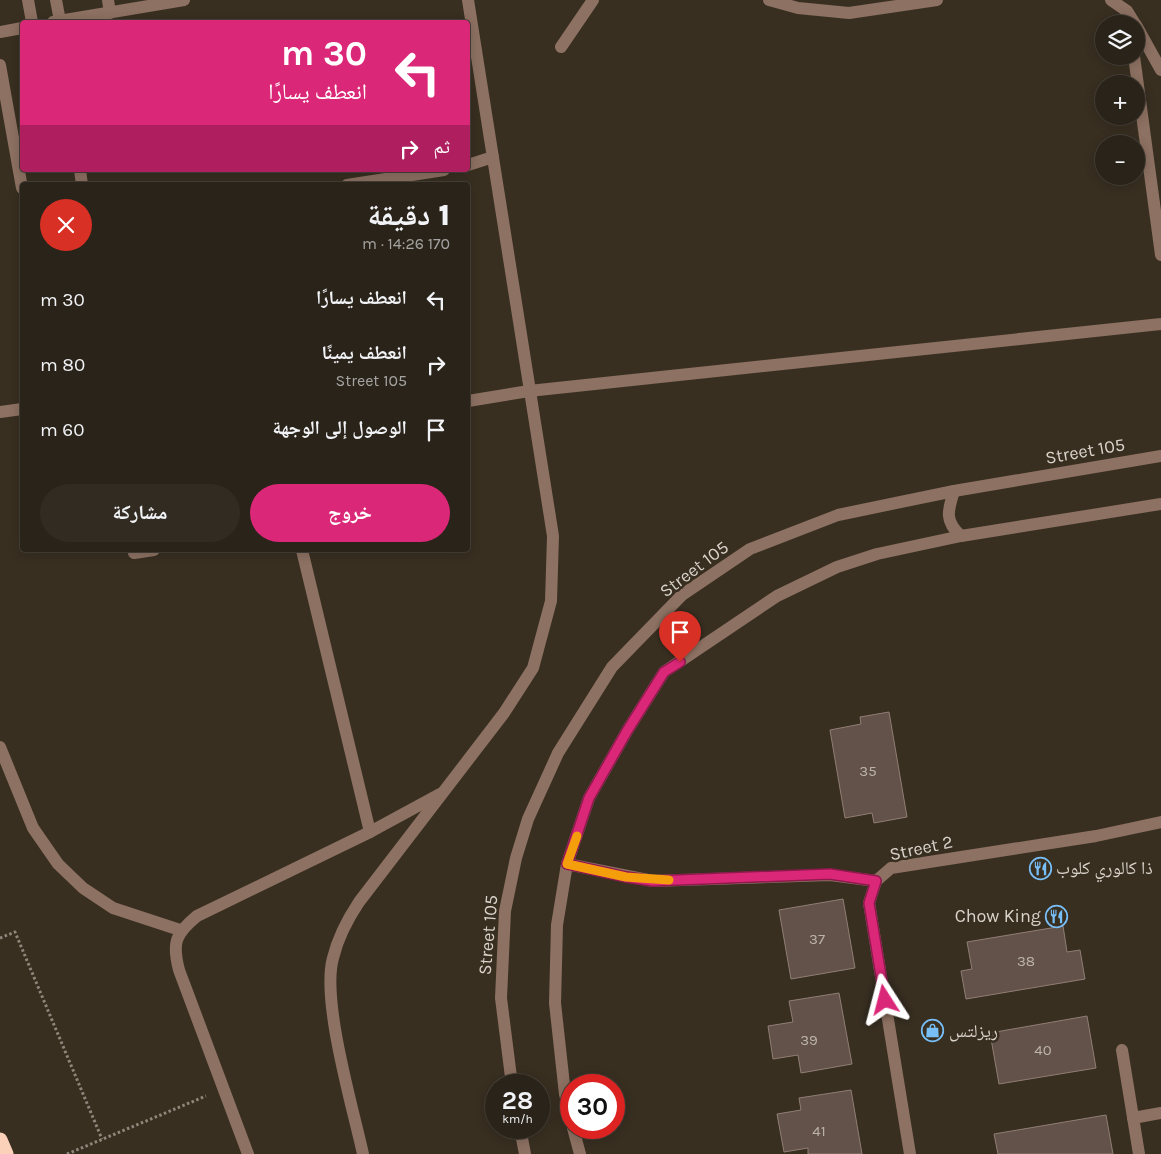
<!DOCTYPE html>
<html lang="ar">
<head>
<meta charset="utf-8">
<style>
	body { margin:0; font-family:Karla,"Noto Naskh Arabic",sans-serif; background:#322b22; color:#f1f3f6; direction:rtl; height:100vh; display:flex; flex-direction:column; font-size:19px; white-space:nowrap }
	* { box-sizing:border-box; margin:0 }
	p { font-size:16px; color:#a5a4a2 }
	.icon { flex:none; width:28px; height:28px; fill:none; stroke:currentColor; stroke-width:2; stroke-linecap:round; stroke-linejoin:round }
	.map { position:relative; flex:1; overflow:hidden; direction:ltr }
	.drawer { position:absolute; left:20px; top:182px; width:450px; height:370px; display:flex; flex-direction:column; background:#2a2319; border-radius:5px; box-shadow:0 2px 12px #0003,0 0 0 1px #464038; direction:rtl }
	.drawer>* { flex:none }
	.hud { position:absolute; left:20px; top:20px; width:450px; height:152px; border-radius:5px; box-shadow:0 2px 12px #0003,0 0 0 1px #464038; direction:rtl; background:#db2777; color:#fff; overflow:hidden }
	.controls { position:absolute; left:1095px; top:15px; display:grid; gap:10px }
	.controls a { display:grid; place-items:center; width:50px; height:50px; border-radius:50%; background:#2a2319; box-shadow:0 2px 12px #0003,0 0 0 1px #464038; font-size:25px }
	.speed { position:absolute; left:485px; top:1074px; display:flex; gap:10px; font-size:25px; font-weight:700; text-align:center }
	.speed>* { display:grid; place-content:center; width:65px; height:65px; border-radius:50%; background:#2a2319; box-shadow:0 2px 12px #0003,0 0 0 1px #464038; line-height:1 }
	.speed small { font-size:12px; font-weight:400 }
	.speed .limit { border:8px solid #d22; background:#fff; color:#111 }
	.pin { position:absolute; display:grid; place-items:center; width:42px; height:42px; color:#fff; margin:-51px -21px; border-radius:50% 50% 50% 0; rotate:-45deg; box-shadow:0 0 5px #0007 }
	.pin .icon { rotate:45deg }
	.me { position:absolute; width:55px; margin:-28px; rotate:351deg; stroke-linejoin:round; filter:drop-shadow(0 0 4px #0008) }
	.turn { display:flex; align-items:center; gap:18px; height:105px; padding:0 20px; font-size:22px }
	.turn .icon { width:65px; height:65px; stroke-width:2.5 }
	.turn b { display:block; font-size:35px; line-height:42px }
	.then { display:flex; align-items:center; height:48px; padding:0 20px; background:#0003; gap:10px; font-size:19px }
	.round { display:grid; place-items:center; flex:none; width:52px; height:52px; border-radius:26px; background:#322b22 }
	.summary { display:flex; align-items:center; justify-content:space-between; height:85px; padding:0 20px }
	h1 { font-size:30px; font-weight:800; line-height:38px }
	.action { display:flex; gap:10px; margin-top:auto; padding:10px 20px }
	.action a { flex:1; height:58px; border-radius:30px; background:#db2777; color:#fff; font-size:20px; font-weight:800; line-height:58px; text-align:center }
	.action a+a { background:#322b22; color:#f1f3f6 }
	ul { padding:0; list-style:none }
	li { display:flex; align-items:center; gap:15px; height:65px; padding:0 20px }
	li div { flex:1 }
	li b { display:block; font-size:19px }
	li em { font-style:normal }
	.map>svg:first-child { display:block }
	.building { fill:#635249; stroke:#907e75 }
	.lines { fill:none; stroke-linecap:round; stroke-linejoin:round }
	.path { stroke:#8f877c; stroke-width:3; stroke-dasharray:2.5 2.5; stroke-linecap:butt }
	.minor { stroke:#8d7162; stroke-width:12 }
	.highway { stroke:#fbd1ba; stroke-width:15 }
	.route-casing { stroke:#8e194d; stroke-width:12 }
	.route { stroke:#db2777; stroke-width:9 }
	.slow { stroke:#f59e0b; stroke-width:9 }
	.labels { text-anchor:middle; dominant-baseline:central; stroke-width:5; stroke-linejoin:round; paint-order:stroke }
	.number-label { font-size:15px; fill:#bcb3aa }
	.street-label { font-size:18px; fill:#d9d3ca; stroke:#382f21 }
	.poi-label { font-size:18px; fill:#d9d3ca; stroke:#382f21; text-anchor:start }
</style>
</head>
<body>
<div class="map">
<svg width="1161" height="1154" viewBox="0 0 1161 1154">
	<rect width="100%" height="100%" fill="#382f21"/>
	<!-- building -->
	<g class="building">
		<path d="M 889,712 L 907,817 L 874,823 L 872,813 L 845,818 L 830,730 L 861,724 L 860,717 Z"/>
		<path d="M 843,899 L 855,968 L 791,979 L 779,910 Z"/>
		<path d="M 1063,926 L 1067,952 L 1080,950 L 1085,979 L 966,999 L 961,971 L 972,969 L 967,942 Z"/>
		<path d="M 839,993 L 852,1064 L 801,1073 L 798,1055 L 773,1059 L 768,1026 L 793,1022 L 789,1001 Z"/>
		<path d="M 1087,1016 L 1096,1068 L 999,1084 L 990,1033 Z"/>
		<path d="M 851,1090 L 862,1154 L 808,1154 L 808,1148 L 784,1152 L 777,1114 L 801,1110 L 799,1098 Z"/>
		<path d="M 1106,1115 L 1113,1154 L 998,1154 L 994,1134 Z"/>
	</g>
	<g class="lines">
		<!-- path -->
		<g class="path">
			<path d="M 0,938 L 15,932 L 102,1139"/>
			<path d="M 67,1154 L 206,1096"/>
		</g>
		<!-- minor -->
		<g class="minor">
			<path d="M 28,0 L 32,22"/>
			<path d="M 56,0 L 60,21"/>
			<path d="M 108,0 L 110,13"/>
			<path d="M 769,0 L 798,8 L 849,13 L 937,0"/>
			<path d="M 1111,0 L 1127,11 L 1135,24"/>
			<path d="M 53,22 L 184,0"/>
			<path d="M 1136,25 L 1161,70"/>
			<path d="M 0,32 L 22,28"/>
			<path d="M 561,47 L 593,0"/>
			<path d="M 1134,56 L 1161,255"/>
			<path d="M 0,65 L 22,188"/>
			<path d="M 468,165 L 493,157"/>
			<path d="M 80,170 L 82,185"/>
			<path d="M 347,185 L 444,170"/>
			<path d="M 468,401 L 529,391 L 1161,324"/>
			<path d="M 0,412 L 22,409"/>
			<path d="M 954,491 C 948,510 944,521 961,536"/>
			<path d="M 302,550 L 370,832"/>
			<path d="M 134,553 L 154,550"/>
			<path d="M 0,747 L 33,828 L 58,864 L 83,888 L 113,908 L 180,930"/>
			<path d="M 567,864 L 653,881 L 830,875 L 876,881"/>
			<path d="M 1122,1050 L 1139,1154"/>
			<path d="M 512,1085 L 501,998 L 505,911 L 516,858 L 528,819 L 558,753 L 612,667 L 682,595 L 750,549 L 838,515 L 954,491 L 1161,456"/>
			<path d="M 571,1118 L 565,1094 L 555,1003 L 557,925 L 567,864 L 589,798 L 627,731 L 664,672 L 777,596 L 837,567 L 877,554 L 961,536 L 1161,504"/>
			<path d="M 1133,1118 L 1161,1113"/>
			<path d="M 520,1128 L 525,1154"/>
			<path d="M 573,1128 L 580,1154"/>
			<path d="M 248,1154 L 179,970 C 172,943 175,934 197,916 L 370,832 L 440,794"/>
			<path d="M 363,1154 C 353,1108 321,1000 333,958 C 338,937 347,920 359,902 L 504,713 L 533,668 L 551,601 L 553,536 L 468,0"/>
			<path d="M 910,1154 L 869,903 L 876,881 L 891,868 L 1096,836 L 1161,822"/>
		</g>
		<!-- highway -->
		<path class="highway" d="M 0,1140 L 6,1154"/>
	</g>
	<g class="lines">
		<defs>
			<path id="route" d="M 680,662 L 664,672 L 627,731 L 589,798 L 567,864 L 626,877 L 653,881 L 830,874 L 876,881 L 869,903 L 885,1000"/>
		</defs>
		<!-- route casing -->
		<use href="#route" class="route-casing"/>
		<!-- route -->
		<use href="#route" class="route"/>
		<!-- slow -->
		<path class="slow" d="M 577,836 L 567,864 L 626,877 L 669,880"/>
	</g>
	<!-- icons -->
	<defs>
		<symbol id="restaurant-ring" viewBox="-11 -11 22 22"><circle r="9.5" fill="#382f21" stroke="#78bff8" stroke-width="1.5"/><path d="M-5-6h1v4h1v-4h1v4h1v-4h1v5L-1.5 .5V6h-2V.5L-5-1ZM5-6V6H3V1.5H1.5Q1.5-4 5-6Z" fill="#78bff8"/></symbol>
		<symbol id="shop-ring" viewBox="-11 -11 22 22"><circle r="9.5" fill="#382f21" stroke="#78bff8" stroke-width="1.5"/><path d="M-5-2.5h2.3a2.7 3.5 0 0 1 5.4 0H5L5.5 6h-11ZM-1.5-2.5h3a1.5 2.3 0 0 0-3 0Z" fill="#78bff8"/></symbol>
	</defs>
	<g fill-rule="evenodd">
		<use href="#restaurant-ring" x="1028" y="856" width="25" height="25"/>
		<use href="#restaurant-ring" x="1044" y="904" width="25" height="25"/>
		<use href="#shop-ring" x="920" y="1018" width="25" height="25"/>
	</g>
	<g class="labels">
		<!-- number labels -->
		<g class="number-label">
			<text x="868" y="771">35</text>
			<text x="817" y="939">37</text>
			<text x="1026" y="961">38</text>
			<text x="809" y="1040">39</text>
			<text x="1043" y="1050">40</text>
			<text x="819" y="1131">41</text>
		</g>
		<!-- street labels -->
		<g class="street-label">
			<text transform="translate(1085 451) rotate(-10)">Street 105</text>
			<text transform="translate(694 569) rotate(-37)">Street 105</text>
			<text transform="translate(921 848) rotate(-12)">Street 2</text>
			<text transform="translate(488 935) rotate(-85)">Street 105</text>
		</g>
		<!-- poi labels -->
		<g class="poi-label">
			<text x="1056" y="868">ذا كالوري كلوب</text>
			<text x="1041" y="916" text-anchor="end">Chow King</text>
			<text x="949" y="1031">ريزلتس</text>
		</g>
	</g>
</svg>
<div class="controls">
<a><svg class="icon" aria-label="layers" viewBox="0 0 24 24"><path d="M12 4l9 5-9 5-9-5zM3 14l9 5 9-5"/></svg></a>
<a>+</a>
<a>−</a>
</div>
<div class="speed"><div>28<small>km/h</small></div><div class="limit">30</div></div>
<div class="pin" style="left:680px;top:662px;background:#d93025"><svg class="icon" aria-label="arrive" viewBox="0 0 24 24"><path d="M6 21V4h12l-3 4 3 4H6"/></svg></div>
<svg class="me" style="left:885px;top:1000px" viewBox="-20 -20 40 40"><path d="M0-17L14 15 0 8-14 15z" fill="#db2777" stroke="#fff" stroke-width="4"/></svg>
<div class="hud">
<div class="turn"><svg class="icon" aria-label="left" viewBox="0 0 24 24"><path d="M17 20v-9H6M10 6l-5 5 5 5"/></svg><div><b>30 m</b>انعطف يسارًا</div></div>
<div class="then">ثم<svg class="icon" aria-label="right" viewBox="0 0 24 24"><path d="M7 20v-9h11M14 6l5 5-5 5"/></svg></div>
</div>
<section class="drawer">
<div class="summary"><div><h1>1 دقيقة</h1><p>170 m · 14:26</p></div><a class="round" style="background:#d93025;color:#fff"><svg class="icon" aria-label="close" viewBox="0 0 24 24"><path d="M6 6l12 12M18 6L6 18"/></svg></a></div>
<ul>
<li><svg class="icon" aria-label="left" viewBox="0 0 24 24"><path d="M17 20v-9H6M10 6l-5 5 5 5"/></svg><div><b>انعطف يسارًا</b></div><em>30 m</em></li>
<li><svg class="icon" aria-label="right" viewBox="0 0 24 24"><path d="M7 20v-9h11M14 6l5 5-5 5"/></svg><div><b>انعطف يمينًا</b><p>Street 105</p></div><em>80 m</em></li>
<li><svg class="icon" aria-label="arrive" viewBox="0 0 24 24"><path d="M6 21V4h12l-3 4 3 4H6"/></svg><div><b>الوصول إلى الوجهة</b></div><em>60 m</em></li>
</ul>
<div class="action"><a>خروج</a><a>مشاركة</a></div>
</section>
</div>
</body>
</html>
